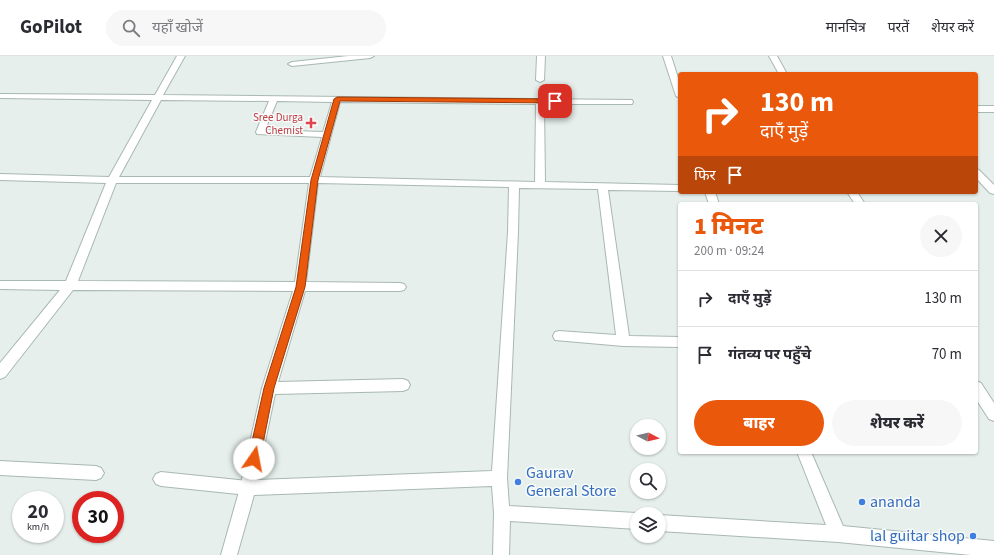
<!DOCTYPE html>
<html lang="hi">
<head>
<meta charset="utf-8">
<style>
	body { margin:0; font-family:"Source Sans 3","Noto Sans Devanagari",sans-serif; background:#f7f7f7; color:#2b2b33; height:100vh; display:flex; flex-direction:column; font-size:15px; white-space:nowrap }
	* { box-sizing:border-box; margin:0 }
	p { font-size:13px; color:#7c7c81 }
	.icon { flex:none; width:22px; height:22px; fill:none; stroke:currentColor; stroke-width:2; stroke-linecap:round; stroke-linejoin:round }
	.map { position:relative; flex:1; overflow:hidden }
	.side { position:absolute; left:678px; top:146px; width:300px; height:252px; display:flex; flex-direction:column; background:#fff; border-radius:4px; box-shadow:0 1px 3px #0004 }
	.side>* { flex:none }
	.hud { position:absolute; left:678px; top:16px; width:300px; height:122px; border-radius:4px; box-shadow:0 1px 3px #0004; background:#ea580c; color:#fff; overflow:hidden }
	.needle { width:26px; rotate:97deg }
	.buttons { position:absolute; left:630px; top:363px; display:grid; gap:8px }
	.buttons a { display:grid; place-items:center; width:36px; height:36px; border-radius:50%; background:#fff; box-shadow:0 1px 3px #0004; font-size:20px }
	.speed { position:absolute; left:12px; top:435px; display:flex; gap:8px; font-size:20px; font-weight:700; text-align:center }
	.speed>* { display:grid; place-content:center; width:52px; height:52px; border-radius:50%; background:#fff; box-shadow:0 1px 3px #0004; line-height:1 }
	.speed small { font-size:10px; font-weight:400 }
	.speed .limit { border:6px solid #d22; background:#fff; color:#111 }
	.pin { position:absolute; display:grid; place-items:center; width:34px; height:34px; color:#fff; margin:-17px; border-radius:8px; box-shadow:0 2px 6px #0006 }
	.me { position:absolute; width:44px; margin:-22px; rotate:12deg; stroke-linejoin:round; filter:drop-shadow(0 0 3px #0008) }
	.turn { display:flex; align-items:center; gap:14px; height:84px; padding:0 16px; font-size:18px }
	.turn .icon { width:52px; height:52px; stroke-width:2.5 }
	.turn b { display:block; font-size:28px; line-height:34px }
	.then { display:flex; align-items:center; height:38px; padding:0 16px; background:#0003; gap:8px; font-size:15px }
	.round { display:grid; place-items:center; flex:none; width:42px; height:42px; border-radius:21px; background:#f7f7f7 }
	.headline { display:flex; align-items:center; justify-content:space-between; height:68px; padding:0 16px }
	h1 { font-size:24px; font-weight:800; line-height:30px; color:#ea580c }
	.action { display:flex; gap:8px; margin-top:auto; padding:8px 16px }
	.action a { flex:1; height:46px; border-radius:24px; background:#ea580c; color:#fff; font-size:16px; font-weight:800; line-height:46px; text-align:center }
	.action a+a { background:#f7f7f7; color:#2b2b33 }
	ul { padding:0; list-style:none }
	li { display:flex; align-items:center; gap:12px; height:56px; padding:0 16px; border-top:1px solid #e1e1e2 }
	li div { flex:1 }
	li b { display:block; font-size:15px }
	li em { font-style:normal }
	header { display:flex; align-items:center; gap:24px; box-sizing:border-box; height:56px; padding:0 20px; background:#fff; border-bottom:1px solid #e1e1e2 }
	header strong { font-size:19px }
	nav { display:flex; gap:22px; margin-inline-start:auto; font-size:14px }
	.search { width:280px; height:36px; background:#f7f7f7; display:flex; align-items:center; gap:10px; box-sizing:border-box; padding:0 14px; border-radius:22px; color:#7c7c81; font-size:15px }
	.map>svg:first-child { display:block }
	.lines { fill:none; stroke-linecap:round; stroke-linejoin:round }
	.lane-casing { stroke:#a8b8b2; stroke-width:2 }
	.street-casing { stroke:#a8b8b2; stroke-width:2 }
	.lane { fill:#fff; fill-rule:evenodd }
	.street { fill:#fff; fill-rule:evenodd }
	.route { fill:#ea580c; stroke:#983908 }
	.health-dot { fill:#e0444e; stroke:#f7fbf9; stroke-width:1.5 }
	.shop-dot { fill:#3f7fe0; stroke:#f7fbf9; stroke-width:1.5 }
	.labels { text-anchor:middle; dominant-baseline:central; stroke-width:3; stroke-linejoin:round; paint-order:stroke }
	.far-health-label { font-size:11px; fill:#be3a42; stroke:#f7fbf9; text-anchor:end }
	.near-shop-label { font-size:16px; fill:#366cbe; stroke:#f7fbf9; text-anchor:start }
</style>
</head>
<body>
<header>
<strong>GoPilot</strong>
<div class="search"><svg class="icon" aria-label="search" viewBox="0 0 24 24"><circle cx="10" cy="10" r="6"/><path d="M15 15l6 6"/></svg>यहाँ खोजें</div>
<nav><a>मानचित्र</a><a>परतें</a><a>शेयर करें</a></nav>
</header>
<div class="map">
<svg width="994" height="499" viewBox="0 0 994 499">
	<rect width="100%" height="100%" fill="#e6efeb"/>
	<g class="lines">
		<defs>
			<path id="lane" d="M 161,416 L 248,425 L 253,427 L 256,432 L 253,437 L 248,439 L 161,430 L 156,428 L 153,423 L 156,418 Z"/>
			<g id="street">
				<path d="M 177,0 L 185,0 L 163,39 L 632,44 L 633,46 L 632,48 L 544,48 L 545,126 L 680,129 L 680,135 L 608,134 L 629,280 L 680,281 L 680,291 L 623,290 L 555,284 L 553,280 L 555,276 L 559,275 L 616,279 L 598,133 L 519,132 L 518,176 L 507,422 L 509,450 L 637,457 L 639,458 L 637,458 L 637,473 L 510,465 L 509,499 L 493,499 L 494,457 L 492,430 L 254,439 L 237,499 L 221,499 L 240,432 L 262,332 L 293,235 L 73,234 L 5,321 L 0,323 L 0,307 L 60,234 L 0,233 L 0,225 L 66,225 L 106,127 L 0,124 L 0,118 L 109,121 L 152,44 L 0,42 L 0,38 L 155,39 ZM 161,44 L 269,45 L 256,76 L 257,78 L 322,81 L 310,121 L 119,121 ZM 277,45 L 332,46 L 323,76 L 265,74 ZM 340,46 L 536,48 L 535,126 L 320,121 ZM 116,127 L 309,127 L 295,226 L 78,225 ZM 318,127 L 509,131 L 508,176 L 492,415 L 257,424 L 275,338 L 403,335 L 408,333 L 410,329 L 408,325 L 403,323 L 278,326 L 305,235 L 400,235 L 404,234 L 406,231 L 404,228 L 400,227 L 306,226 Z"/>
				<path d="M 348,0 L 374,0 L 370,2 L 292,10 L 288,8 L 292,6 Z"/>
				<path d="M 537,0 L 545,0 L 544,24 L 540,26 L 536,24 Z"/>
				<path d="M 663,0 L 671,0 L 680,28 L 680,42 L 676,40 Z"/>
				<path d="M 769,0 L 777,0 L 787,18 L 779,18 Z"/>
				<rect x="976" y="50" width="18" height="6"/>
				<path d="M 976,113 L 979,114 L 994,129 L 994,138 L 990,137 L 976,122 Z"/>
				<path d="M 705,136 L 715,136 L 719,148 L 709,148 Z"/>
				<path d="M 847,136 L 857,136 L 865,148 L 855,148 Z"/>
				<path d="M 976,325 L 981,327 L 994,347 L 994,365 L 989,363 L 976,343 Z"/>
				<path d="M 797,396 L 811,396 L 843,470 L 994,485 L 994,499 L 971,499 L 838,486 L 659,475 L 659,459 L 826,469 Z"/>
				<path d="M 0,405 L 96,410 L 101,412 L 104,417 L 101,422 L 96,424 L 0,419 Z"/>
			</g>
		</defs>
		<!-- lane casing -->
		<use href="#lane" class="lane-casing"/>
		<!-- street casing -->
		<use href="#street" class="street-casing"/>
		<!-- lane -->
		<use href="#lane" class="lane"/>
		<!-- street -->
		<use href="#street" class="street"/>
	</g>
	<!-- route -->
	<path class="route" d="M 337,41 L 555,43 L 558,45 L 555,47 L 340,45 L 318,124 L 305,231 L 274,332 L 260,403 L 258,407 L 254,409 L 250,407 L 248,403 L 264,332 L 296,231 L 311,124 L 334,43 Z"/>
	<!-- markers -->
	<path class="health-dot" d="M309 61h4v4h4v4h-4v4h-4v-4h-4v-4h4z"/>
	<g class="shop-dot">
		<circle cx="518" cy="426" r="4"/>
		<circle cx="862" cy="446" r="4"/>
		<circle cx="973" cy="480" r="4"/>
	</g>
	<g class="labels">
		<!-- far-health labels -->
		<g class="far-health-label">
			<text x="303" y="61">Sree Durga<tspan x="303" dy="13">Chemist</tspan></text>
		</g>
		<!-- near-shop labels -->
		<g class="near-shop-label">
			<text x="526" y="417">Gaurav<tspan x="526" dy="18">General Store</tspan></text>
			<text x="870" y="446">ananda</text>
			<text x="965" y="480" text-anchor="end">lal guitar shop</text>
		</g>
	</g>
</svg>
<div class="buttons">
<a><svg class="needle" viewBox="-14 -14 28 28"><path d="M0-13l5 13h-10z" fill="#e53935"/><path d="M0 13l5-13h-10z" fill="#7c7c81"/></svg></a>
<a><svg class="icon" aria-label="search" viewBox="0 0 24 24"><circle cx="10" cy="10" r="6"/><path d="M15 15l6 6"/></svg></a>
<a><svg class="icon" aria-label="layers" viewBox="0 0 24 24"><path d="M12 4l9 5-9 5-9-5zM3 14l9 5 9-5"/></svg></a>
</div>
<div class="speed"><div>20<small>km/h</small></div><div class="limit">30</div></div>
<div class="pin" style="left:555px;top:45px;background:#d93025"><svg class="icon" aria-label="arrive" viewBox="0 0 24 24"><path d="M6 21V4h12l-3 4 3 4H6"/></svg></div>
<svg class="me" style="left:254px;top:403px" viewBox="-20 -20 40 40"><circle r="19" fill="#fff"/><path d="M0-13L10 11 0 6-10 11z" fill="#ea580c"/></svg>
<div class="hud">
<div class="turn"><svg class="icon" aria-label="right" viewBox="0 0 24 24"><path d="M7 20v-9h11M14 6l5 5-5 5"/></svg><div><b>130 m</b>दाएँ मुड़ें</div></div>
<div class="then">फिर<svg class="icon" aria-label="arrive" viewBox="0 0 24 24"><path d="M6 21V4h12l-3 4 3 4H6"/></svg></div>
</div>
<section class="side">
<div class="headline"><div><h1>1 मिनट</h1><p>200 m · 09:24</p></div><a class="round"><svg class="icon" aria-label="close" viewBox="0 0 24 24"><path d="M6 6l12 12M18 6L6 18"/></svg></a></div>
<ul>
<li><svg class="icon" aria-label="right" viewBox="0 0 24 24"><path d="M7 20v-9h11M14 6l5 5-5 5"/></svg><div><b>दाएँ मुड़ें</b></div><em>130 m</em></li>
<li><svg class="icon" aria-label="arrive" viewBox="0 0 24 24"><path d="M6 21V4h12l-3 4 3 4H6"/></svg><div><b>गंतव्य पर पहुँचे</b></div><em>70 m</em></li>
</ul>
<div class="action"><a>बाहर</a><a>शेयर करें</a></div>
</section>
</div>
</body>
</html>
